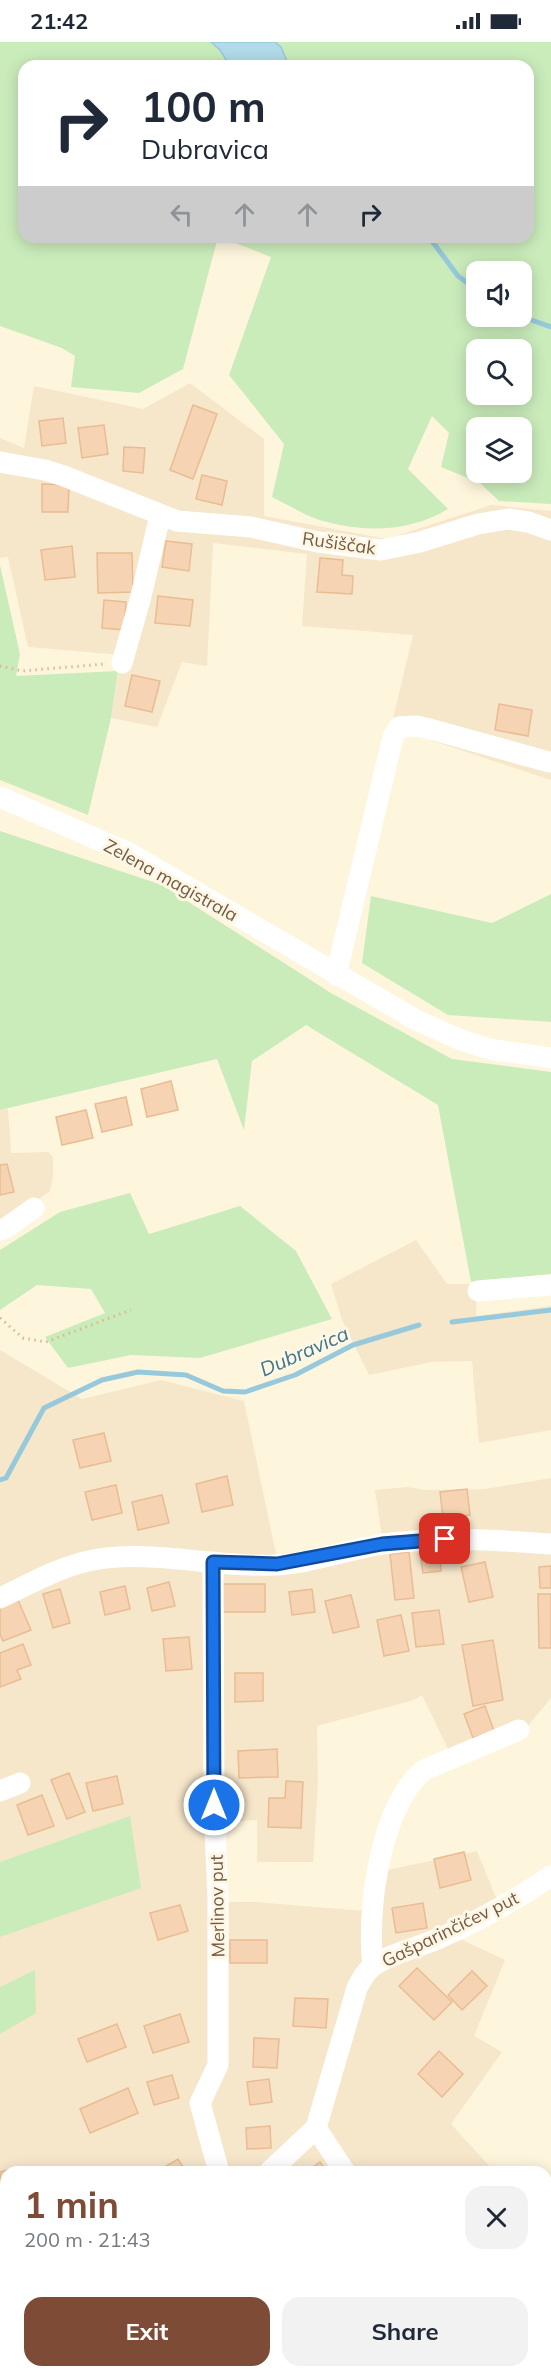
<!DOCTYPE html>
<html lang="en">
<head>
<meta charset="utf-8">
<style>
	body { margin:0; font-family:Mulish,sans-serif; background:#f2f2f3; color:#1f2937; height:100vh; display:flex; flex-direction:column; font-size:22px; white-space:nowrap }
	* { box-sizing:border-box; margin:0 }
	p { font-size:20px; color:#747a83 }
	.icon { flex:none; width:33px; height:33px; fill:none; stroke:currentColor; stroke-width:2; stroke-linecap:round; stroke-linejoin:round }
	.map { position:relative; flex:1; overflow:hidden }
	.details { position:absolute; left:0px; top:2124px; width:552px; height:212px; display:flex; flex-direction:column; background:#fff; border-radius:18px 18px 0 0; box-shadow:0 3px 15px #0003 }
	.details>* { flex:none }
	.guide { position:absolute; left:18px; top:18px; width:516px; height:183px; border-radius:18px; box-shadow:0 3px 15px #0003; background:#fff; color:#1f2937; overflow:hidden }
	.buttons { position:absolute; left:466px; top:219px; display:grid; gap:12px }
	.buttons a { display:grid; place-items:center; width:66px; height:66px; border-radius:12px; background:#fff; box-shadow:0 3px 15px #0003; font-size:30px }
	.pin { position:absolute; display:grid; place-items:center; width:51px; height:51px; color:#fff; margin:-26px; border-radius:12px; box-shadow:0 3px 9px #0006 }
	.me { position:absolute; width:66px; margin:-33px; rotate:0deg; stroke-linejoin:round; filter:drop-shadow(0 0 4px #0008) }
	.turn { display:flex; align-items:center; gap:21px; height:126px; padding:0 24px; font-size:27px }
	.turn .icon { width:78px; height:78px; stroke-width:2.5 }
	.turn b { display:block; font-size:42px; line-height:51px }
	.lanes { display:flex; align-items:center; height:57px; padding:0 24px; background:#0003; justify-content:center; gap:30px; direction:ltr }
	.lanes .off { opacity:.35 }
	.round { display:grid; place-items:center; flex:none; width:63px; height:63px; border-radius:18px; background:#f2f2f3 }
	.overview { display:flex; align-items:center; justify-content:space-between; height:102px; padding:0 24px }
	h1 { font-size:36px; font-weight:700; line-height:45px; color:#7e4b37 }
	.primary-button { display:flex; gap:12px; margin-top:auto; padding:12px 24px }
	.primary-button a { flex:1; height:69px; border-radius:18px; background:#7e4b37; color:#fff; font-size:24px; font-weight:700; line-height:69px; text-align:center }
	.primary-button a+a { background:#f2f2f3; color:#1f2937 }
	.status { display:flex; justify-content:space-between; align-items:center; height:42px; padding:0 30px; background:#fff; direction:ltr }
	.status svg { height:16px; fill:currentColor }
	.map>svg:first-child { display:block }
	.residential { fill:#f6e7cb }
	.green { fill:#caecbb; fill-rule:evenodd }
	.water { fill:#b1dbe8; stroke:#96c9db; stroke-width:1.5 }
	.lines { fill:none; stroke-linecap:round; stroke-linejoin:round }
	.stream { stroke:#96c9db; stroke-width:5 }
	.building { fill:#f6d4b3; stroke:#e9bc92; stroke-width:1.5 }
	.path { stroke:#dab796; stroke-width:3; stroke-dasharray:1.5 4.5; stroke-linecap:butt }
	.minor { stroke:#fff; stroke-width:21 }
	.route-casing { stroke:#114b97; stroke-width:15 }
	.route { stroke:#1a73e8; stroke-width:10 }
	.labels { text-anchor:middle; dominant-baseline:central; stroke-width:6; stroke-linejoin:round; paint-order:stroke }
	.street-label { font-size:18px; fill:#755a44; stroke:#fff7e5 }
	.water-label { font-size:20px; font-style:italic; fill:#3c768b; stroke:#fff7e5 }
</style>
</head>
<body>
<div class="status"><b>21:42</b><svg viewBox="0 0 49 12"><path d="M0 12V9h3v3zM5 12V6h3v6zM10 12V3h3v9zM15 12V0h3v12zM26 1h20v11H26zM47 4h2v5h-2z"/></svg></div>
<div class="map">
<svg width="551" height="2335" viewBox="0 0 551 2335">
	<rect width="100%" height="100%" fill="#fef5dd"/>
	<!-- residential -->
	<g class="residential">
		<path d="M 190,341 L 264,397 L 264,474 L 387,497 L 491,463 L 551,469 L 551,738 L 391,685 L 413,593 L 302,584 L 307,512 L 213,501 L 207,624 L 182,620 L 157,685 L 111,676 L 121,613 L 28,605 L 8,515 L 0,516 L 0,396 L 24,406 L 34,344 L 143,367 Z"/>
		<path d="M 8,1067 L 11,1111 L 48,1110 L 53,1115 L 53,1134 L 50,1149 L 8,1179 L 0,1182 L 0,1068 Z"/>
		<path d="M 416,1198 L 447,1242 L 477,1242 L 476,1274 L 551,1264 L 551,1388 L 479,1401 L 472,1319 L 432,1320 L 369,1333 L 342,1278 L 331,1242 Z"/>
		<path d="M 0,1308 L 82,1357 L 161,1338 L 244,1359 L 280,1531 L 414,1505 L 551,1511 L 551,1656 L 522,1691 L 451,1713 L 422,1653 L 414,1658 L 317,1684 L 318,1740 L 313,1820 L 257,1820 L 257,1778 L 210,1781 L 213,1860 L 256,1860 L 376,1870 L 383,1829 L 477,1809 L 499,1863 L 441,1888 L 505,1918 L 474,1994 L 502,2010 L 451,2082 L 495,2130 L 6,2130 L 6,2330 L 222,2330 L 218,2335 L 0,2335 Z"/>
		<path d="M 551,1436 L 551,1494 L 382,1495 L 375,1448 L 407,1445 L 426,1448 L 485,1447 Z"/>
		<path d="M 546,2183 L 551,2188 L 551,2335 L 315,2335 L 302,2330 L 546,2330 Z"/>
	</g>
	<!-- green -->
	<g class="green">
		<path d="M 0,0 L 211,0 L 220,8 L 230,24 L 24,24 L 24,195 L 218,195 L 183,327 L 139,351 L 71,345 L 75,314 L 62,306 L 0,284 Z"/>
		<path d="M 275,0 L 551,0 L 551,462 L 499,459 L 480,441 L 441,425 L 449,391 L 432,374 L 408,427 L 448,467 C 412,489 367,491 327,480 C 308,476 289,463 272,455 L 284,402 L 229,333 L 271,215 L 220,195 L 528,195 L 528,24 L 289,24 L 281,5 ZM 477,230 L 522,230 L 522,274 L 477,274 ZM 477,308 L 522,308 L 522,352 L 477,352 ZM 477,386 L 522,386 L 522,430 L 477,430 Z"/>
		<path d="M 0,523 L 20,612 L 16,634 L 118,629 L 111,676 L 88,773 L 0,738 Z"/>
		<path d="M 0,789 L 162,843 L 331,951 L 452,1017 L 551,1030 L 551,1232 L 471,1240 L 438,1063 L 306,983 L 252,1019 L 244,1088 L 217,1017 L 0,1068 Z"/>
		<path d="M 551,852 L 551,980 L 448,973 L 362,921 L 371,854 L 492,881 Z"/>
		<path d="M 130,1151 L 149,1192 L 240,1164 L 296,1209 L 332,1277 L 200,1316 L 131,1313 L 68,1326 L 45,1295 L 105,1271 L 91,1247 L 37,1243 L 0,1268 L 0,1208 L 60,1170 Z"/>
		<path d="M 130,1774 L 141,1846 L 0,1895 L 0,1820 Z"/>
		<path d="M 35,1928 L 36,1971 L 0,1992 L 0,1945 Z"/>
		<path d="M 222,2330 L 302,2330 L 315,2335 L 218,2335 Z"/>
	</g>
	<!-- water -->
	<path class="water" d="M 211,0 L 275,0 L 281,5 L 289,24 L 230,24 L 220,8 Z"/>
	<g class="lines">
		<!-- stream -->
		<g class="stream">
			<path d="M 429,195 L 458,234 L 477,248"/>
			<path d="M 520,274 L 551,285"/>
			<path d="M 452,1280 L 551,1268"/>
			<path d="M 0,1438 L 6,1436 L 44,1366 L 102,1338 L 138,1330 L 186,1333 L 223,1349 L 245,1350 L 295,1333 L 353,1303 L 419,1283"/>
		</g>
	</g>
	<!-- building -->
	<g class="building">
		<path d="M 193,363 L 217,372 L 193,437 L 170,428 Z"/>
		<path d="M 63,376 L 66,401 L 42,404 L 39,379 Z"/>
		<path d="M 104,383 L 108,412 L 82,416 L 78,386 Z"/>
		<path d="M 124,405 L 145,406 L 143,431 L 123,429 Z"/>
		<path d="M 202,433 L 227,439 L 222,463 L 196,457 Z"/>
		<path d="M 42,442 L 69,443 L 68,470 L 42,470 Z"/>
		<path d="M 166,499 L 192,502 L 189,529 L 162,525 Z"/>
		<path d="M 72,504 L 75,535 L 45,538 L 41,508 Z"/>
		<path d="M 97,511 L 132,511 L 133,550 L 98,551 Z"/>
		<path d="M 320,516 L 343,518 L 342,533 L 353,534 L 352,552 L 317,550 Z"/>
		<path d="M 158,554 L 193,558 L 190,584 L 155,581 Z"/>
		<path d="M 104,558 L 126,560 L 124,588 L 102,586 Z"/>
		<path d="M 132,633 L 160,639 L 152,670 L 125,664 Z"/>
		<path d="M 499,662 L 532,668 L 528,694 L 495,688 Z"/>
		<path d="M 171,1039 L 178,1068 L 147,1075 L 141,1047 Z"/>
		<path d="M 126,1055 L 132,1083 L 102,1090 L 95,1062 Z"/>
		<path d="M 86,1068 L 93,1096 L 62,1103 L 56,1075 Z"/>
		<path d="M 7,1122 L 14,1150 L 0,1153 L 0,1123 Z"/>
		<path d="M 104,1391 L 111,1419 L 80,1426 L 73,1398 Z"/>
		<path d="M 227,1434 L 233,1463 L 202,1470 L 196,1442 Z"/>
		<path d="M 116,1443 L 122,1471 L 92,1478 L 85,1450 Z"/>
		<path d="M 467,1447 L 470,1473 L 443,1476 L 440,1450 Z"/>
		<path d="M 162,1453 L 169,1481 L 138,1488 L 132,1460 Z"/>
		<path d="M 439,1508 L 441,1529 L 423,1531 L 420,1510 Z"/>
		<path d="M 409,1510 L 414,1556 L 395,1558 L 390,1512 Z"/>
		<path d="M 485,1520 L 493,1555 L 469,1560 L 461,1525 Z"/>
		<path d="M 551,1524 L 551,1546 L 540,1546 L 539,1525 Z"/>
		<path d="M 169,1540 L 175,1564 L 152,1569 L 147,1546 Z"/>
		<rect x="222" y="1542" width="43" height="28"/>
		<path d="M 125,1544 L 130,1567 L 105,1573 L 100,1550 Z"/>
		<path d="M 60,1547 L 70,1581 L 53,1586 L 43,1552 Z"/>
		<path d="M 312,1547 L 315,1570 L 292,1573 L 289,1550 Z"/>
		<path d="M 538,1552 L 551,1552 L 551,1606 L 539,1606 Z"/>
		<path d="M 351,1553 L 359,1585 L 333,1591 L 325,1559 Z"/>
		<path d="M 18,1558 L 31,1588 L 3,1599 L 0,1592 L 0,1566 Z"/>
		<path d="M 439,1568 L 444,1602 L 416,1605 L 412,1571 Z"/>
		<path d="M 401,1573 L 409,1609 L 384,1614 L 377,1578 Z"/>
		<path d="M 189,1595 L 192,1627 L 166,1629 L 163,1597 Z"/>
		<path d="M 493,1598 L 503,1658 L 473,1664 L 462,1603 Z"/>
		<path d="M 23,1602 L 31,1623 L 17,1628 L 21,1637 L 0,1645 L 0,1611 Z"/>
		<path d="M 235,1631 L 263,1631 L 263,1659 L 235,1660 Z"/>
		<path d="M 485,1664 L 494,1689 L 473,1696 L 464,1672 Z"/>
		<path d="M 277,1707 L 278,1735 L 239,1736 L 238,1709 Z"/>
		<path d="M 69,1731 L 85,1770 L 67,1777 L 51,1738 Z"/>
		<path d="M 117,1734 L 123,1762 L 93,1769 L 86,1741 Z"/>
		<path d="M 286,1739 L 303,1740 L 301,1786 L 268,1785 L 269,1756 L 285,1756 Z"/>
		<path d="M 42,1753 L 54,1784 L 28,1793 L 17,1763 Z"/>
		<path d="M 464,1810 L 471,1838 L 440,1846 L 434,1817 Z"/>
		<path d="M 423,1861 L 427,1886 L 396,1891 L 392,1866 Z"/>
		<path d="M 180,1863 L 188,1889 L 158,1898 L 150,1871 Z"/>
		<rect x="230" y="1898" width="37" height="23"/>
		<path d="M 417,1926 L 452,1960 L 434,1978 L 399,1944 Z"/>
		<path d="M 472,1929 L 487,1944 L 462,1968 L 448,1953 Z"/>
		<path d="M 295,1956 L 328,1957 L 326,1986 L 293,1984 Z"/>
		<path d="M 180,1972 L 189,2000 L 153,2011 L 144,1984 Z"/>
		<path d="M 117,1982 L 126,2005 L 87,2020 L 78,1997 Z"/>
		<path d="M 254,1996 L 279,1997 L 277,2026 L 253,2025 Z"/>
		<path d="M 439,2009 L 463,2032 L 442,2055 L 418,2032 Z"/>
		<path d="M 172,2033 L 179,2056 L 154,2063 L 147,2040 Z"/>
		<path d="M 269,2037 L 272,2060 L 250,2063 L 247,2040 Z"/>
		<path d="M 128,2046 L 138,2071 L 90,2091 L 80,2067 Z"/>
		<path d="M 270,2084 L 271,2106 L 247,2107 L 246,2086 Z"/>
		<path d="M 178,2117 L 186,2130 L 156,2130 Z"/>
		<path d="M 320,2120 L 327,2130 L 306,2130 Z"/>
		<path d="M 11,2127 L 12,2130 L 6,2130 L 6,2158 L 0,2160 L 0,2130 Z"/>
		<path d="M 5,2290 L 6,2323 L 0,2327 L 0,2293 Z"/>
		<path d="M 66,2330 L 104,2330 L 107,2333 L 104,2335 L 71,2335 Z"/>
		<path d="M 376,2330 L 400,2330 L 391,2335 L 378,2335 Z"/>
	</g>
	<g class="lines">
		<!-- path -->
		<g class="path">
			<path d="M 0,624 L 22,629 L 105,622"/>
			<path d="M 0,1276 L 23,1296 L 46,1300 L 131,1268"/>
		</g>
		<!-- minor -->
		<g class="minor">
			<path d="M 0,420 L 45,428 L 64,434 L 177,479 L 251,485 L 318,500 L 381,508 L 420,500 L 478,482 L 508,477 L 528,480 L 551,488"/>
			<path d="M 122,621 L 140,558 L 160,474"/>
			<path d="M 0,755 L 131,812 L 416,978 L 461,998 L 489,1007 L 551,1016"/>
			<path d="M 336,933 L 393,695 L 399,685 L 417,684 L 430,687 L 549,720"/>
			<path d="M 0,1188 L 6,1186 L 34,1166"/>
			<path d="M 478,1249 L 551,1243"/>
			<path d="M 213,1520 L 214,1763 L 218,1858 L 218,2023 L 200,2061 L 219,2130"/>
			<path d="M 0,1556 C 30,1542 61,1524 93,1518 C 153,1507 215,1526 275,1523 C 311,1521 347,1508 383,1502 C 439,1494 495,1498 551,1502"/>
			<path d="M 0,1749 L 20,1741"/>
			<path d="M 373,1924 C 366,1870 380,1764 424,1728 L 519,1688"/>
			<path d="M 316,2086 L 357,1946 C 361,1938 365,1930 373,1924 C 391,1911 421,1905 442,1895 C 480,1878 516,1858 551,1834"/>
			<path d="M 269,2130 L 316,2086 L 345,2130"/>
			<path d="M 546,2244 L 551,2239"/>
			<path d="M 458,2330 L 461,2335"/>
			<path d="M 27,2335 L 34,2330"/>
			<path d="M 482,2335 L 484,2330"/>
		</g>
	</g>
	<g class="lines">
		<defs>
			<path id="route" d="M 214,1763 L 213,1520 L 277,1522 L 382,1502 L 445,1497"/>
		</defs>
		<!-- route casing -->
		<use href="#route" class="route-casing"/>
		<!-- route -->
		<use href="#route" class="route"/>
	</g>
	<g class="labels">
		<!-- street labels -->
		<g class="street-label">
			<text transform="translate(339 501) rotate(8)">Rušiščak</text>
			<text transform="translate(171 838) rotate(29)">Zelena magistrala</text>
			<text transform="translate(217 1864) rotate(-91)">Merlinov put</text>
			<text transform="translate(450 1887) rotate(-26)">Gašparinčićev put</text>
		</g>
		<!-- water labels -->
		<g class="water-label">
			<text transform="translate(304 1309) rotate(-24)">Dubravica</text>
		</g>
	</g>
</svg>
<div class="buttons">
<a><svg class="icon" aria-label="sound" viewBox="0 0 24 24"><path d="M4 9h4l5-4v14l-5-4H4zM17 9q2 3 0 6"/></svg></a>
<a><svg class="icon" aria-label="search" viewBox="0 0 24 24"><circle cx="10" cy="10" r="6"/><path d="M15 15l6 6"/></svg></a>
<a><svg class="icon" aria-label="layers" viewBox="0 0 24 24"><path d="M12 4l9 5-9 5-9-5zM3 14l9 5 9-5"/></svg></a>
</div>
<div class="pin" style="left:445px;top:1497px;background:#d93025"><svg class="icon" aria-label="arrive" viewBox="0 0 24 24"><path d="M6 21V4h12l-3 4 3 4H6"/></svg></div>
<svg class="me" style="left:214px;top:1763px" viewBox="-20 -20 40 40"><circle r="17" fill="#1a73e8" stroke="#fff" stroke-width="3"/><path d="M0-11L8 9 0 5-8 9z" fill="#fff"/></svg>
<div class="guide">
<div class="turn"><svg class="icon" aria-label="right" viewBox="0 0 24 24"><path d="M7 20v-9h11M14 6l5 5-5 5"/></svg><div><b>100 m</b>Dubravica</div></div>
<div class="lanes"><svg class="icon off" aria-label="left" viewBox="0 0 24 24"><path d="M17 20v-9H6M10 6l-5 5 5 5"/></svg><svg class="icon off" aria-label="ahead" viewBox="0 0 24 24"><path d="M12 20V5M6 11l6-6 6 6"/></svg><svg class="icon off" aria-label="ahead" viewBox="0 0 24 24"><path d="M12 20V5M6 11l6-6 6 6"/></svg><svg class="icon" aria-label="right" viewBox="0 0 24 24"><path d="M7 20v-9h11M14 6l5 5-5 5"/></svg></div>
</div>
<section class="details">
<div class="overview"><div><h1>1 min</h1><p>200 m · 21:43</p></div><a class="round"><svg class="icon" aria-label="close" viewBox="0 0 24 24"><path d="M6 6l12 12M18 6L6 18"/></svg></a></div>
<div class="primary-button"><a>Exit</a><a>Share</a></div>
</section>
</div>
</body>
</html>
